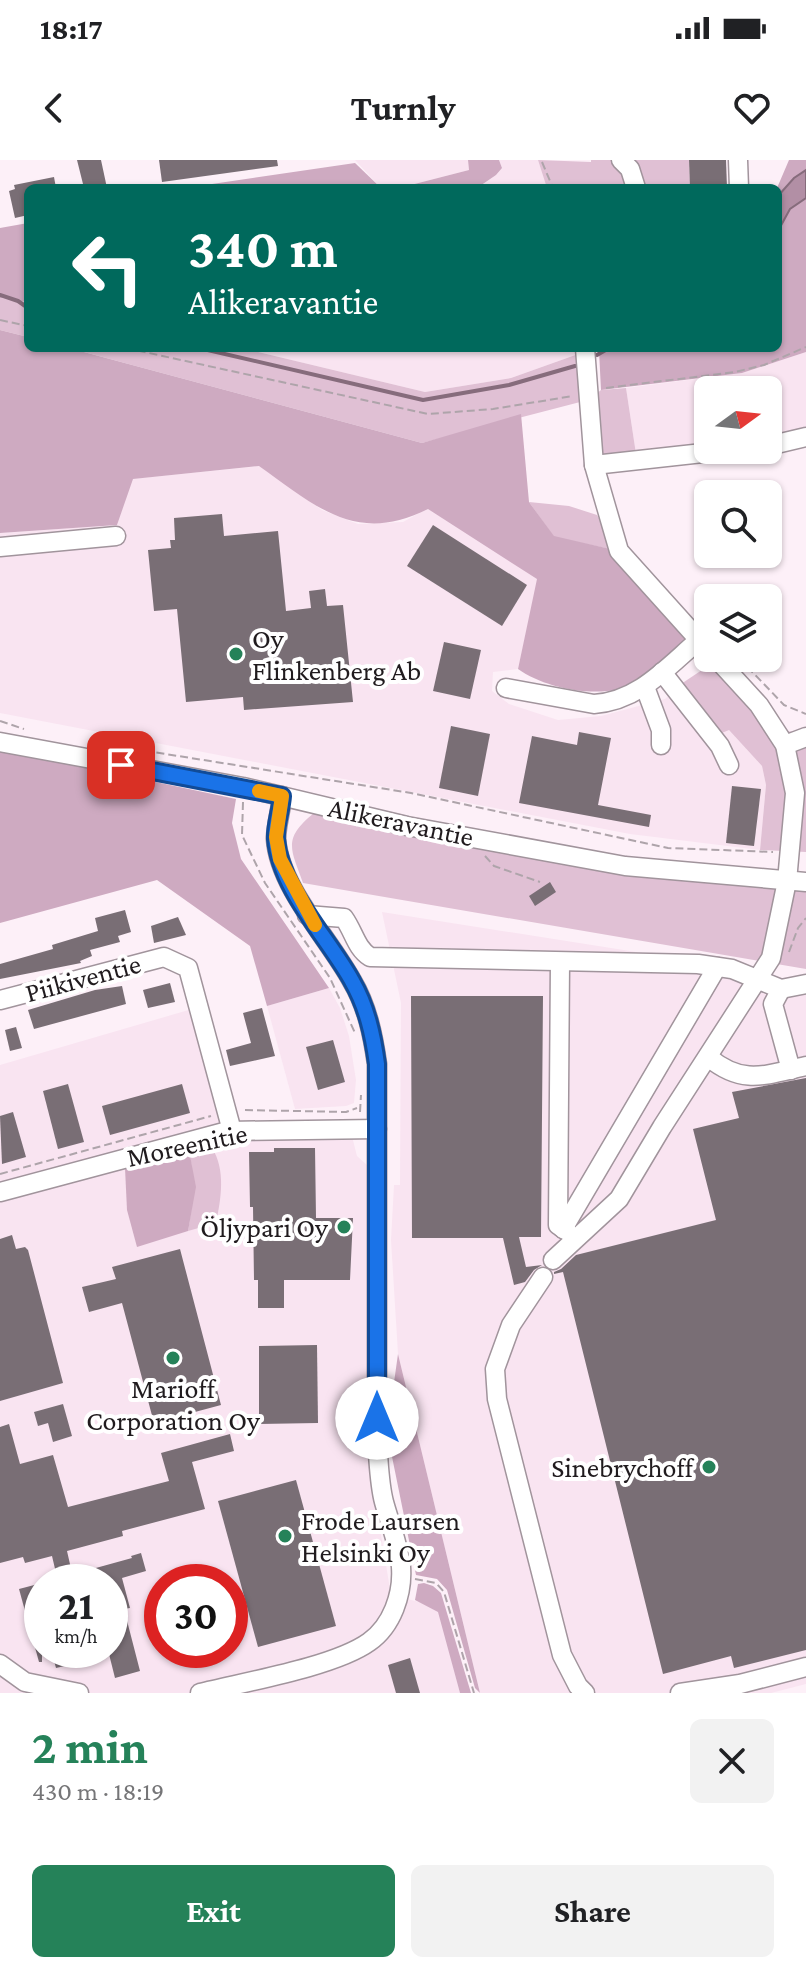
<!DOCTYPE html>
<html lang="en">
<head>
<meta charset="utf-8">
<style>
	body { margin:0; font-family:"Crimson Pro",serif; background:#f2f2f2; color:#202124; height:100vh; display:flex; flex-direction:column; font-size:30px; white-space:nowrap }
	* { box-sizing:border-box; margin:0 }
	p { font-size:26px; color:#757577 }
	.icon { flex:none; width:44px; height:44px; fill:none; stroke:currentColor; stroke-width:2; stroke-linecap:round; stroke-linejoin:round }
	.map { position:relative; height:1533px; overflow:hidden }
	.panel { display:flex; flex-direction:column; background:#fff; flex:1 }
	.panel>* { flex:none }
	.top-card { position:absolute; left:24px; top:24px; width:758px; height:168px; border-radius:12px; box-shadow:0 2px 6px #0004; background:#00695c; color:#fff; overflow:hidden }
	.needle { width:52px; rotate:75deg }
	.fabs { position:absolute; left:694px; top:216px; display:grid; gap:16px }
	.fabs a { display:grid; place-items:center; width:88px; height:88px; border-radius:12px; background:#fff; box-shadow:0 2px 6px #0004; font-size:40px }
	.speed { position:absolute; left:24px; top:1404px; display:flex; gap:16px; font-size:40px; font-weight:700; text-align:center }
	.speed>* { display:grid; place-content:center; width:104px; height:104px; border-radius:50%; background:#fff; box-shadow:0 2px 6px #0004; line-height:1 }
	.speed small { font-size:20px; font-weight:400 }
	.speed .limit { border:12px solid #d22; background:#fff; color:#111 }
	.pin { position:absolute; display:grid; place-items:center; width:68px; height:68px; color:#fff; margin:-34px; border-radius:16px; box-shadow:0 4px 12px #0006 }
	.me { position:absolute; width:88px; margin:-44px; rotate:0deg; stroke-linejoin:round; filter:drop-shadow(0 0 6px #0008) }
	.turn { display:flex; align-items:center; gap:28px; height:168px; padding:0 32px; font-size:36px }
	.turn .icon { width:104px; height:104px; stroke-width:2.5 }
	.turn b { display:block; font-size:56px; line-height:68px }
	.round { display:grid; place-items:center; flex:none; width:84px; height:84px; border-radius:12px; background:#f2f2f2 }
	.head { display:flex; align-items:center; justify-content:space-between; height:136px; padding:0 32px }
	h1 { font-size:48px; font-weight:700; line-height:60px; color:#258259 }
	.primary-button { display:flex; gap:16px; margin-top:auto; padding:16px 32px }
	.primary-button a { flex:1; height:92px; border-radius:12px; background:#258259; color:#fff; font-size:32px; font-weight:700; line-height:92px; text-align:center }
	.primary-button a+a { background:#f2f2f2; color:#202124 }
	.status { display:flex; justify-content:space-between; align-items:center; height:56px; padding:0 40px; background:#fff; direction:ltr }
	.status svg { height:22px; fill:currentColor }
	header { display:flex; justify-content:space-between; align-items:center; height:104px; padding:0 32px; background:#fff; font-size:36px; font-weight:700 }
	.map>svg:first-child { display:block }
	.built { fill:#f9e4f1; fill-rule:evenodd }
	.green { fill:#e0c0d4 }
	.forest { fill:#ceaac1 }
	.water { fill:#b28fa5; stroke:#866c7c; stroke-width:2 }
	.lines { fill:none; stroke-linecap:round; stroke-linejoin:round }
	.stream { stroke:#866c7c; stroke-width:4 }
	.building { fill:#796e75 }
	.minor-casing { stroke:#a1949c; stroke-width:21 }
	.path { stroke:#aea4aa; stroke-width:2; stroke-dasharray:8 4; stroke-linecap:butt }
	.minor { stroke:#fff; stroke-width:18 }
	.route-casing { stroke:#114b97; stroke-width:20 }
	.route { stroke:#1a73e8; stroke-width:14 }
	.slow { stroke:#f59e0b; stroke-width:14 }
	.poi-dot { fill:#258259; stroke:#fff; stroke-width:3 }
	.labels { text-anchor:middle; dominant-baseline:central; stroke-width:8; stroke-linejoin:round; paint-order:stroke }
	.poi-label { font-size:28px; fill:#201b1e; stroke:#fff; text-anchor:start }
	.street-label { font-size:28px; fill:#201b1e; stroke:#fff }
</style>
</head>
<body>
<div class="status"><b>18:17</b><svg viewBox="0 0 49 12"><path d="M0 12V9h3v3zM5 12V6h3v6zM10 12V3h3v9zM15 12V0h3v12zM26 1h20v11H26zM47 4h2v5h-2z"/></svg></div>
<header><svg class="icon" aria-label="back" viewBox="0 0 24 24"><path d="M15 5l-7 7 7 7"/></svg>Turnly<svg class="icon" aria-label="heart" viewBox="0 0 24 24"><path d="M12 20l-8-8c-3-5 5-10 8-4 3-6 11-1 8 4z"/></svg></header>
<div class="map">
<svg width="806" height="1533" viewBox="0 0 806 1533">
	<rect width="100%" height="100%" fill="#fdf0f8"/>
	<!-- built -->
	<g class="built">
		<path d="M 355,0 L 468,0 L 469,10 L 399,28 L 381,28 Z"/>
		<path d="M 499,0 L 538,0 L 548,28 L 477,28 L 496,15 L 502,8 Z"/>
		<path d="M 241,188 L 579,188 L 581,193 L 511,218 L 425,232 Z"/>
		<path d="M 806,192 L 806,271 L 768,280 L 768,230 L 708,230 L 708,286 L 636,294 L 626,228 L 742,213 Z"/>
		<path d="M 260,306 L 322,350 L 358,364 L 403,362 L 428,348 L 538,419 L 518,509 L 493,512 L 492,531 L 509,544 L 558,560 L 601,556 L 665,539 L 678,526 L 729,570 L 762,606 L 766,625 L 760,690 L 630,674 L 0,553 L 0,373 L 117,365 L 132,319 Z"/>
		<path d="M 382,752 L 744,809 L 785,819 L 806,814 L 806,1524 L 771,1533 L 480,1533 L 398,1194 L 391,1080 L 394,1025 L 400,1025 L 401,843 Z"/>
		<path d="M 329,828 L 340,848 L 349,876 L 356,920 L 354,943 L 346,946 L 295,949 L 267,846 Z"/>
		<path d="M 192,849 L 225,984 L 247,979 L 353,980 L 357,996 L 368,1006 L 371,1314 L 391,1435 L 427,1444 L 439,1452 L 460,1533 L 0,1533 L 0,905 ZM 42,1422 L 110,1422 L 110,1490 L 42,1490 ZM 162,1422 L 230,1422 L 230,1490 L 162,1490 Z"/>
	</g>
	<!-- green -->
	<g class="green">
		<path d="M 538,0 L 591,2 L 591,0 L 689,0 L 690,25 L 681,25 L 681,28 L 547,28 Z"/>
		<path d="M 0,138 L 28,142 L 28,177 L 0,170 Z"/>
		<path d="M 69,188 L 241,188 L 425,232 L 511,218 L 581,193 L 584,241 L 422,283 Z"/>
		<path d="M 626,228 L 636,294 L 597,303 L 594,236 L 601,230 Z"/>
		<path d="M 529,342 L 569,346 L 597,355 L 619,391 L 554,377 Z"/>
		<path d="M 717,500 L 775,570 L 796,572 L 806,570 L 806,692 L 760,690 L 766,625 L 762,606 L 729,570 L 717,575 L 678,526 Z"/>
		<path d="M 314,653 L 408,674 L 806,720 L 806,809 L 303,723 C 291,689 282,679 314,653 Z"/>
		<path d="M 201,985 L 212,988 C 226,1010 221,1039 216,1063 L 188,1071 L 195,1027 L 189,990 Z"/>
	</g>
	<!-- forest -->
	<g class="forest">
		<path d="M 468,0 L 499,0 L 502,8 L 496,15 L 477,28 L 399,28 L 469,10 Z"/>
		<path d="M 789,0 L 806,0 L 806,192 L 742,213 L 601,230 L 599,191 L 604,188 L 778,188 L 777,28 Z"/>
		<path d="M 355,3 L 381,28 L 185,28 Z"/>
		<path d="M 28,63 L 28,142 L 0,138 L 0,68 Z"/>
		<path d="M 0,170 L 28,177 L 28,188 L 69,188 L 422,283 L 521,254 L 529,342 L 554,376 L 619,391 L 699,480 C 679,494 659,512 638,523 C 603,540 548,530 518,509 L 537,419 L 428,349 C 356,385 317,347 259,306 L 133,319 L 117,365 L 0,373 Z"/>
		<path d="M 0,589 L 236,639 L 232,663 L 241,699 L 329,828 L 267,846 L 250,786 L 157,720 L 0,763 Z"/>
		<path d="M 189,990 L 196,1027 L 188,1071 L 137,1087 L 127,1050 L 125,1008 Z"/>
		<path d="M 398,1194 L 480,1533 L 475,1528 L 447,1430 L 437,1419 L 416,1415 L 387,1272 Z"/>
		<path d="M 424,1423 L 433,1426 L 441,1433 L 471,1533 L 460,1533 L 438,1452 L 415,1440 L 418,1424 Z"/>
	</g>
	<!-- water -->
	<path class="water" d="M 806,10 L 806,38 L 790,49 L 778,71 L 778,36 L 794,18 Z"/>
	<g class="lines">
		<!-- stream -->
		<g class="stream">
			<path d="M 0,135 L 18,141 L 28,148"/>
			<path d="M 199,188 L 423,240 L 509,225 L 575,206"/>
			<path d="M 597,195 L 609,188"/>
		</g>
	</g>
	<!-- building -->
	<g class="building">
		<path d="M 77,0 L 101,0 L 107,28 L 84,28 Z"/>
		<path d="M 159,0 L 277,0 L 278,6 L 162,22 Z"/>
		<path d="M 689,0 L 726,0 L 727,28 L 690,28 Z"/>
		<path d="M 54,17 L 56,28 L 28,28 L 28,55 L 15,58 L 9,31 L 15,29 L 14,25 Z"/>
		<path d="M 222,354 L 224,376 L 278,371 L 286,451 L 311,448 L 309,431 L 325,429 L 327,446 L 343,445 L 353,542 L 244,550 L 243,537 L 186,542 L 177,449 L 154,451 L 148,390 L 171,388 L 170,380 L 175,380 L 174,358 Z"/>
		<path d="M 433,365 L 527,425 L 502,466 L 407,406 Z"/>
		<path d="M 444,482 L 481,490 L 470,539 L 433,531 Z"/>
		<path d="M 451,566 L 490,574 L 478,636 L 439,628 Z"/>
		<path d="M 579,572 L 611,578 L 598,645 L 651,655 L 649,667 L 519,643 L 532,576 L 577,585 Z"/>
		<path d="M 732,626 L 761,629 L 754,686 L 726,683 Z"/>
		<path d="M 550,722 L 556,732 L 535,746 L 529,736 Z"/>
		<path d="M 125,750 L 131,772 L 118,776 L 120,782 L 90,790 L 92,796 L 80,801 L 81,803 L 0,819 L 0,804 L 53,789 L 52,785 L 98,771 L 95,758 Z"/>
		<path d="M 178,757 L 186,775 L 154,783 L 151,766 Z"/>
		<path d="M 170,823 L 175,842 L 148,848 L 143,830 Z"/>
		<path d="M 122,826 L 126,844 L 34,869 L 28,850 L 95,830 Z"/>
		<path d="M 411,836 L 543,836 L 541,1077 L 519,1077 L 526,1107 L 542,1105 L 534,1110 L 525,1122 L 514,1125 L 503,1078 L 412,1078 Z"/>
		<path d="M 262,848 L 275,896 L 230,906 L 226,890 L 251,883 L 243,853 Z"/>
		<path d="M 16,867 L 22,888 L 10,891 L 5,870 Z"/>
		<path d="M 333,880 L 345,922 L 318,930 L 306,887 Z"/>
		<path d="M 806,918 L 806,1490 L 734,1508 L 731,1496 L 663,1514 L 563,1112 L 554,1114 L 554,1112 L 561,1109 L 576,1095 L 716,1060 L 693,969 L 739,958 L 732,932 Z"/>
		<path d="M 68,924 L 84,982 L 58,989 L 43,931 Z"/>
		<path d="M 182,924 L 190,953 L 110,975 L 102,946 Z"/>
		<path d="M 13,952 L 26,997 L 2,1004 L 0,956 Z"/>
		<path d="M 274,988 L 315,988 L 316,1058 L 353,1058 L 350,1120 L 284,1120 L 284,1148 L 258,1148 L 258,1120 L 254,1120 L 253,1047 L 250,1047 L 249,992 L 274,992 Z"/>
		<path d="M 12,1075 L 16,1089 L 25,1087 L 28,1090 L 63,1223 L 0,1241 L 0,1079 Z"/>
		<path d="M 180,1089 L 221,1245 L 154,1263 L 122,1143 L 89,1152 L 82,1127 L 116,1119 L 112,1107 Z"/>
		<path d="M 317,1185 L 318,1263 L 259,1264 L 259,1186 Z"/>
		<path d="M 63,1244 L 72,1276 L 53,1282 L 48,1263 L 38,1266 L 34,1252 Z"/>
		<path d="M 9,1264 L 20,1304 L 53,1295 L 68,1347 L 169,1321 L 161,1293 L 230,1274 L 234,1291 L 192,1302 L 205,1349 L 122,1371 L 123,1376 L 67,1391 L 72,1413 L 56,1413 L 52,1396 L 25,1403 L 23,1397 L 0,1403 L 0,1267 Z"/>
		<path d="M 296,1320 L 336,1466 L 258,1487 L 218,1341 Z"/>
		<path d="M 141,1393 L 146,1411 L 122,1418 L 130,1448 L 124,1449 L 140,1511 L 115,1518 L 108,1490 L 110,1490 L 110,1422 L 57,1422 L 56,1419 L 132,1398 L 131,1396 Z"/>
		<path d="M 42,1423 L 42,1502 L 39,1502 L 19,1429 Z"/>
		<path d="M 70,1492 L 73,1504 L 56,1508 L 53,1497 Z"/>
		<path d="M 410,1498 L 420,1533 L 396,1533 L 388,1505 Z"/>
	</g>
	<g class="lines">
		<defs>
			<g id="minor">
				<path d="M 621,0 L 630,9 L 636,28"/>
				<path d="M 738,0 L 739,28"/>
				<path d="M 585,188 L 594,305 L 619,391 L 708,490"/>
				<path d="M 768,286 L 806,277"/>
				<path d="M 594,305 L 730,290"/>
				<path d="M 0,387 L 116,376"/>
				<path d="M 662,512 L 720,586 L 729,605"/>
				<path d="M 645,527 L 661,570 L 661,585"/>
				<path d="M 506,528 L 594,544 C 639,541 667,507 699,480"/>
				<path d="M 0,582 L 243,627 L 407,666 L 625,706 L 806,722"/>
				<path d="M 785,585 L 806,577"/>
				<path d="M 307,755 L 344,758 C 354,772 356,788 370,797 L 698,804 L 732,809 L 781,829 L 806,824"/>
				<path d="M 560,802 L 558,1065 L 567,1071"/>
				<path d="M 781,829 L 773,844 L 791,910"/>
				<path d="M 0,840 L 164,797 L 188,808 L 232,971"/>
				<path d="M 708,897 C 743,926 765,915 806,906"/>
				<path d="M 0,1032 L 228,971 L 377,969"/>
				<path d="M 563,1069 L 717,807"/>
				<path d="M 553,1100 L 619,1039 L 662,967 L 771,798 L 787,721 L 795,633 L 785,585 L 759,545 L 716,498"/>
				<path d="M 543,1117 L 511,1165 L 495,1209 L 497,1239 L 562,1495 L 578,1526 L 585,1533"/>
				<path d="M 0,1504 L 25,1522 L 79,1533"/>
				<path d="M 200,1533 C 244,1522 334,1507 369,1482 C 392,1466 403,1434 401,1407 C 399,1385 390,1364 384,1342 C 379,1323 379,1302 377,1282 L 377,904 C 373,875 367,846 352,821 C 330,780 279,727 276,679 C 276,666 281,650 282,636"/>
				<path d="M 680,1533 L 740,1524 L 806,1507"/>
			</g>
		</defs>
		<!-- minor casing -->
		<use href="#minor" class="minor-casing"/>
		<!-- path -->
		<g class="path">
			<path d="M 542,2 L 553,28"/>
			<path d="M 0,160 L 28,166"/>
			<path d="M 126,188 L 428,254 L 493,249 L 573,236"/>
			<path d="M 606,228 L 735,212 L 764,205 L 806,187"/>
			<path d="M 742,298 L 756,297"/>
			<path d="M 739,498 L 784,545 L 806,554"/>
			<path d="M 0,561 L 24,569"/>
			<path d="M 109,585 L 411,633 L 668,688 L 773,692"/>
			<path d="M 243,642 L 242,675 L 265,723 L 330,818 L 355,873"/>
			<path d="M 485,696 L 494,706 L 540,722"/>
			<path d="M 789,792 L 798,768 L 806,758"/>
			<path d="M 245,950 L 346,952 L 357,948"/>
			<path d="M 360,952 L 361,935"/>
			<path d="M 0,1014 L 211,956"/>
			<path d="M 415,1419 L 436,1423 L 444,1432 L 474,1533"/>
		</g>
		<!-- minor -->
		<use href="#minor" class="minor"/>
	</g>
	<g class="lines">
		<defs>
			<path id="route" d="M 121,605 L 282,636 C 281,650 275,666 276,679 C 280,729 329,779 352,821 C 367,847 373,875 377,904 L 377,1258"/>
		</defs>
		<!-- route casing -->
		<use href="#route" class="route-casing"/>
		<!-- route -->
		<use href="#route" class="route"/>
		<!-- slow -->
		<path class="slow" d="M 259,631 L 282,636 L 276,677 L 280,699 L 315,765"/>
	</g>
	<!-- markers -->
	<g class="poi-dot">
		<circle cx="236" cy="494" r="8"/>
		<circle cx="344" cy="1067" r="8"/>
		<circle cx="173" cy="1198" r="8"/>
		<circle cx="709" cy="1307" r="8"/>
		<circle cx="285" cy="1376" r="8"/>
	</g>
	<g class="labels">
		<!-- poi labels -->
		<g class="poi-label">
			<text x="252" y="478">Oy<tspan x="252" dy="32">Flinkenberg Ab</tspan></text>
			<text x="328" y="1067" text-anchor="end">Öljypari Oy</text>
			<text x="173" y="1228" text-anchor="middle">Marioff<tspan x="173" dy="32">Corporation Oy</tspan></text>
			<text x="693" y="1307" text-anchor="end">Sinebrychoff</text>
			<text x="301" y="1360">Frode Laursen<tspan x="301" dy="32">Helsinki Oy</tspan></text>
		</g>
		<!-- street labels -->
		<g class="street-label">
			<text transform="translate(401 662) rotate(12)">Alikeravantie</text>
			<text transform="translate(83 818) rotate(-15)">Piikiventie</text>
			<text transform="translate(187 985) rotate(-12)">Moreenitie</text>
		</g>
	</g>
</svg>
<div class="fabs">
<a><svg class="needle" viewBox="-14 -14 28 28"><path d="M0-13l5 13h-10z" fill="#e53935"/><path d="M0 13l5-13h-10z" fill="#757577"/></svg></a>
<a><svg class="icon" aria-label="search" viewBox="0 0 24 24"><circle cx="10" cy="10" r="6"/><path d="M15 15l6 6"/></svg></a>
<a><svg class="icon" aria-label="layers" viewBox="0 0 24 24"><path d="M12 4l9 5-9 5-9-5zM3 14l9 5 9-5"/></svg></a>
</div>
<div class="speed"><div>21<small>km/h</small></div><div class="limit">30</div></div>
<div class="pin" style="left:121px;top:605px;background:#d93025"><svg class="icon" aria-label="arrive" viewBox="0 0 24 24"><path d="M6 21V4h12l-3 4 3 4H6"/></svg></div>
<svg class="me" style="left:377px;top:1258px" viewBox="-20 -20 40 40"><circle r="19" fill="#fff"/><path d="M0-13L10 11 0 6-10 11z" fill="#1a73e8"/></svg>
<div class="top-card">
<div class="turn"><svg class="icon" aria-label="left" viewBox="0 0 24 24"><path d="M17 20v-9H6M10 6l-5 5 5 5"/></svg><div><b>340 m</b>Alikeravantie</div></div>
</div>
</div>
<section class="panel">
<div class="head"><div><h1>2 min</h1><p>430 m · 18:19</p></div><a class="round"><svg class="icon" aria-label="close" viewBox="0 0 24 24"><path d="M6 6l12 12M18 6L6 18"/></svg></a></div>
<div class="primary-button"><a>Exit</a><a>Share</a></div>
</section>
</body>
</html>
